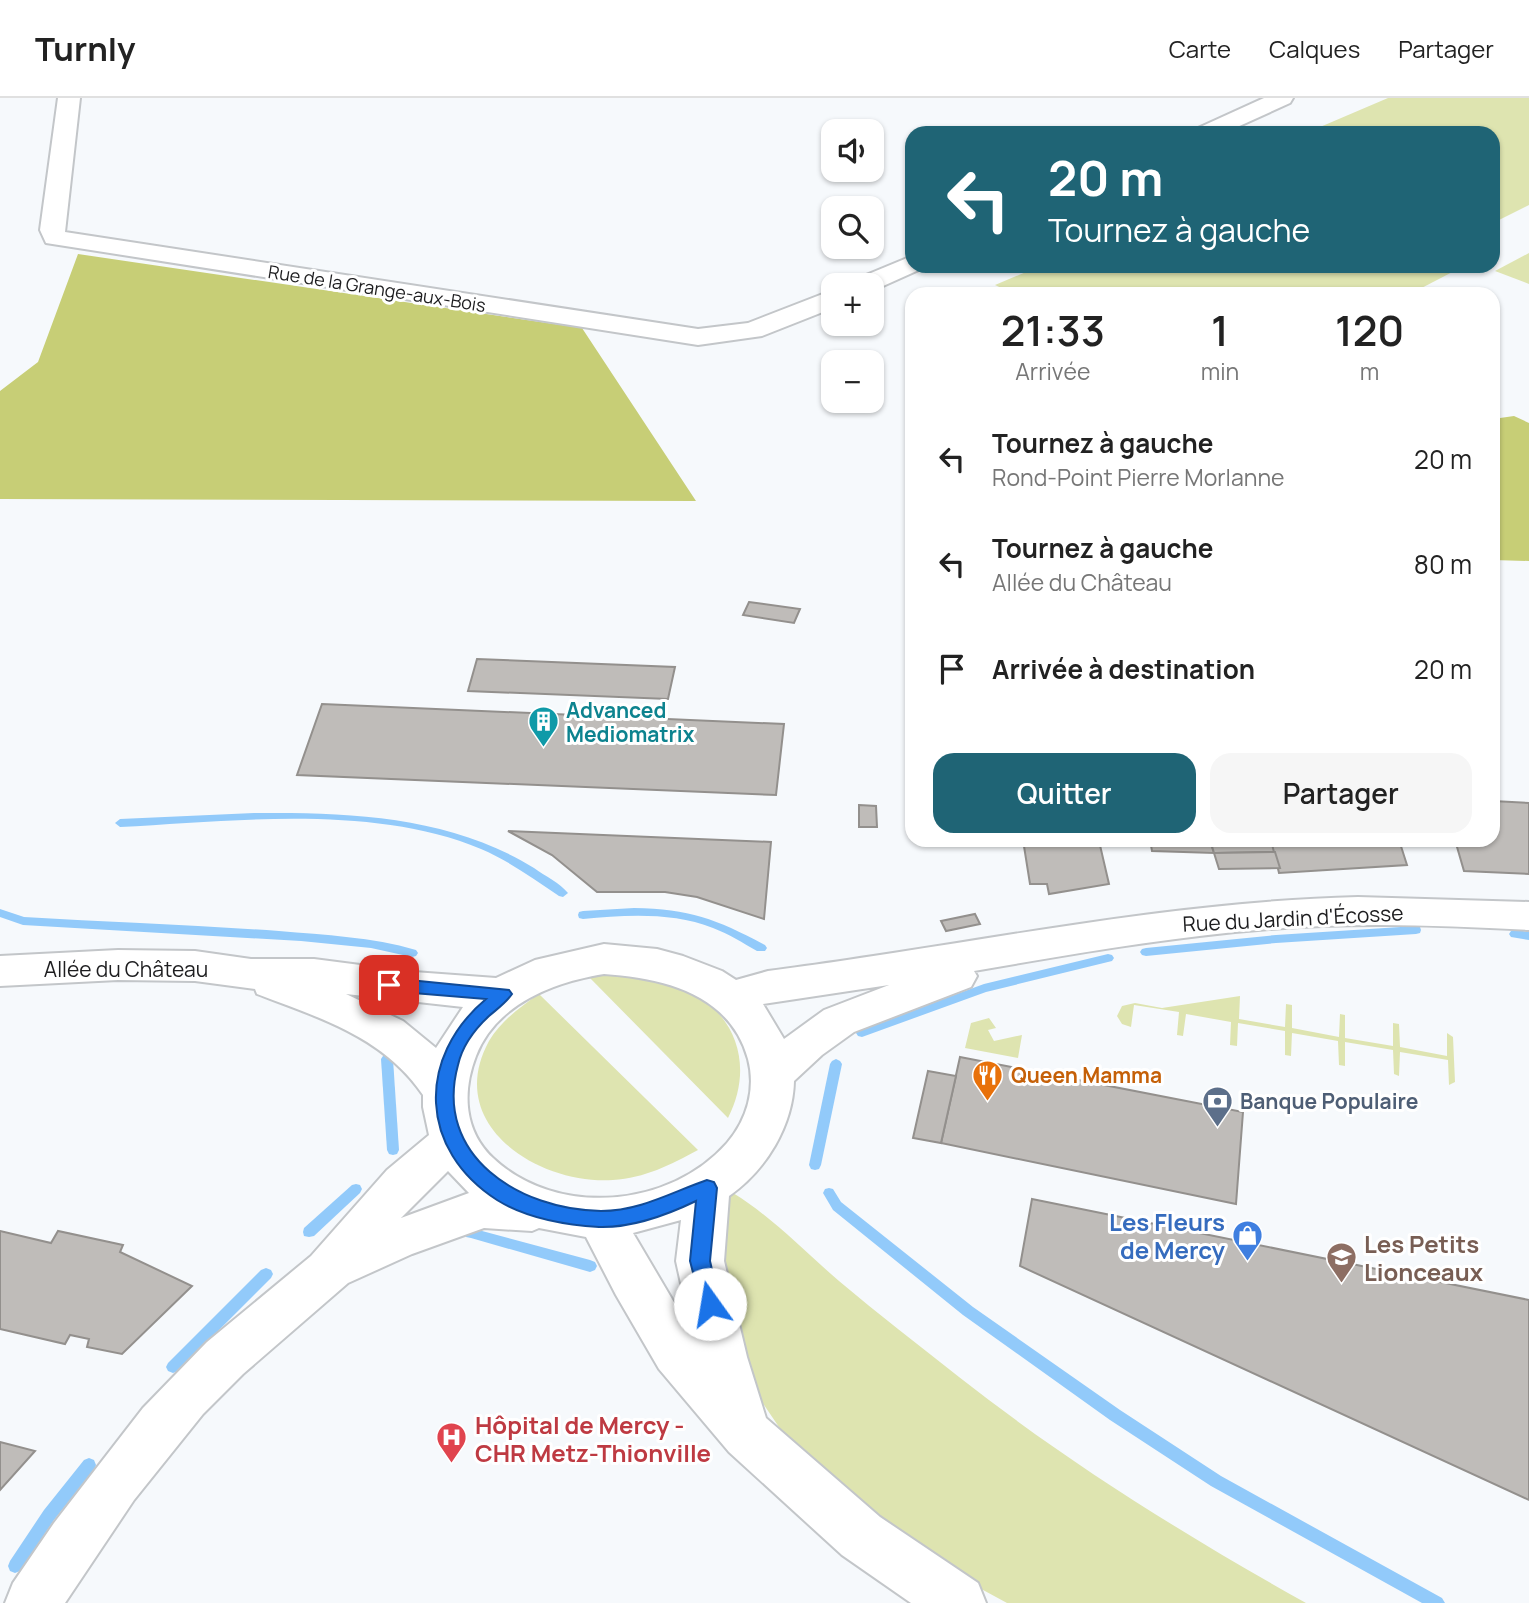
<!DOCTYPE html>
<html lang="fr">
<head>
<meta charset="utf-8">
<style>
	body { margin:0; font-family:Manrope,sans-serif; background:#f6f6f6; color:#222; height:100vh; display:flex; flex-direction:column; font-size:26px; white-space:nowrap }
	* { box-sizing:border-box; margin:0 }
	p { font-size:23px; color:#767676 }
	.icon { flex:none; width:38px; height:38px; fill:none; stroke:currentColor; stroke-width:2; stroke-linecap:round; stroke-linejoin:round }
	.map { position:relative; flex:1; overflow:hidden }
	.sheet { position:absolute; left:905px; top:189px; width:595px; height:560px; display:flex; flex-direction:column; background:#fff; border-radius:21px; box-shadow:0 2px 5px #0004 }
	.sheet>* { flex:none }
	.banner { position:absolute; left:905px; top:28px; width:595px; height:147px; border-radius:21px; box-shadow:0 2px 5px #0004; background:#1f6475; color:#fff; overflow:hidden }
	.tools { position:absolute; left:821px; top:21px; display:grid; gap:14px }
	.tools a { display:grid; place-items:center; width:63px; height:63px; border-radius:14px; background:#fff; box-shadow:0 2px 5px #0004; font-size:35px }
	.pin { position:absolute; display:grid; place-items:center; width:60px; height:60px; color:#fff; margin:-30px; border-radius:14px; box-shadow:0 4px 10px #0006 }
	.me { position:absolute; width:77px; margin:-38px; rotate:347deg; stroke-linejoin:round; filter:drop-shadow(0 0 5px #0008) }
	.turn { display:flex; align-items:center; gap:24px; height:147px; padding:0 28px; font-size:32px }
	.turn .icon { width:91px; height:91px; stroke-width:2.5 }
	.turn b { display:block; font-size:49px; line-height:60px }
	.eta { display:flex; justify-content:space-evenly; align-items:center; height:119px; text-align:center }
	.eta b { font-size:42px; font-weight:600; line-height:49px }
	.button { display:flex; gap:14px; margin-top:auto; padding:14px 28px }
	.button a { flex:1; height:80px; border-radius:21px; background:#1f6475; color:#fff; font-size:28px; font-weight:600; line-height:80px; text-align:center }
	.button a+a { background:#f6f6f6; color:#222 }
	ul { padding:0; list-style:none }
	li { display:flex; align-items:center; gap:21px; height:105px; padding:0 28px }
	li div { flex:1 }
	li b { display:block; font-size:26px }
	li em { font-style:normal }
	header { display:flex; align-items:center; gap:42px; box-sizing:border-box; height:98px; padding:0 35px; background:#fff; border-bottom:2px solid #e0e0e0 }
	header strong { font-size:33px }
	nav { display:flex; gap:38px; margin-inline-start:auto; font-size:24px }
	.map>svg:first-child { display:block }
	.green { fill:#dee4b0 }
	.forest { fill:#c7ce76 }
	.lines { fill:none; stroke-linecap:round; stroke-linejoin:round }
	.stream { fill:#92cafa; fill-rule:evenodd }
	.building { fill:#bfbcb9; stroke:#93908d; stroke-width:2 }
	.minor-casing { stroke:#c3c6c9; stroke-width:4 }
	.minor { fill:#fff; fill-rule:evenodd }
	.route { fill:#1a73e8; stroke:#114b97; stroke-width:2 }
	.labels { text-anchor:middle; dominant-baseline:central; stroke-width:6; stroke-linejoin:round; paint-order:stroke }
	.far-street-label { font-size:18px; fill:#1d1d1f; stroke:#fff }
	.culture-label { font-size:21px; font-weight:bold; fill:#0d838f; stroke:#fff; text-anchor:start }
	.street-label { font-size:21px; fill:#1d1d1f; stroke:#fff }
	.food-label { font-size:21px; font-weight:bold; fill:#c56008; stroke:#fff; text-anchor:start }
	.service-label { font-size:21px; font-weight:bold; fill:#4e5e75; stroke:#fff; text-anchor:start }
	.near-shop-label { font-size:24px; font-weight:bold; fill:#366cbe; stroke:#fff; text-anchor:end }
	.near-education-label { font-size:24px; font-weight:bold; fill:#785e54; stroke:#fff; text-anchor:start }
	.near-health-label { font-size:24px; font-weight:bold; fill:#be3a42; stroke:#fff; text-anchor:start }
</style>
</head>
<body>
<header>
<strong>Turnly</strong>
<nav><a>Carte</a><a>Calques</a><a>Partager</a></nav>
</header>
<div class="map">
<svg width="1529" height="1505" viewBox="0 0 1529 1505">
	<rect width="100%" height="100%" fill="#f6f9fc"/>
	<!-- green -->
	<g class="green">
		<path d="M 1388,0 L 1529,0 L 1529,107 L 1493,125 L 1493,35 L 1306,35 Z"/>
		<path d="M 1529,155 L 1529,186 L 1495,173 Z"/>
		<path d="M 1040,168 L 1464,168 L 1410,196 L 1014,196 L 995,187 Z"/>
		<path d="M 621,876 C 634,878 647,878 659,881 C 726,897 760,957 728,1020 L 589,879 Z"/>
		<path d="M 539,896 L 698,1052 C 670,1067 645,1080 613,1082 C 539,1087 443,1027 489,943 C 501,923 520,909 539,896 Z"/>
		<path d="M 1240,898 L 1239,921 L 1285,929 L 1286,906 L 1292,907 L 1292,930 L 1339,939 L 1340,916 L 1345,917 L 1345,940 L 1393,948 L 1393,925 L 1399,926 L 1400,949 L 1447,958 L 1447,935 L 1453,939 L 1455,984 L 1449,987 L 1448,962 L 1400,954 L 1399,978 L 1394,976 L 1393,952 L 1345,944 L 1345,968 L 1339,967 L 1338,943 L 1292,935 L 1291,958 L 1285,957 L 1285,933 L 1238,925 L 1237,948 L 1230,947 L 1231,924 L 1186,916 L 1183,938 L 1177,937 L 1179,914 L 1134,907 L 1131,929 L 1122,926 L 1117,918 L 1122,908 L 1135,905 L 1162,910 Z"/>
		<path d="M 989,920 L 996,930 L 988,932 L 994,943 L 1022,937 L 1018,960 L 965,950 L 971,925 Z"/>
		<path d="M 733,1095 C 772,1119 804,1153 839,1183 C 878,1216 919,1247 959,1279 C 1067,1364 1186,1438 1306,1505 L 1007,1505 L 961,1480 L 897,1438 L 810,1363 L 781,1332 L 756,1295 L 716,1170 L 728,1102 Z"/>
	</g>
	<!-- forest -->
	<g class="forest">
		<path d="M 78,156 L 582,230 L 696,403 L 0,401 L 0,293 L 38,264 Z"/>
		<path d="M 1514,318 L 1529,325 L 1529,463 L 1493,462 L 1493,321 Z"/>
	</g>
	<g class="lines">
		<!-- stream -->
		<g class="stream">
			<path d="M 254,715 C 350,714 450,718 534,770 C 545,778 560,785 568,795 L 563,799 L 559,798 C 534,781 509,763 481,751 C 373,706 234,723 120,729 L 115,725 L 120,721 Z"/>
			<path d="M 634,810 C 690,811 716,821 765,847 L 767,850 L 765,853 L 757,853 C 743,845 729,836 713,830 C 672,814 626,817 583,821 L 579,820 L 578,817 L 579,814 L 583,813 Z"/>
			<path d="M 0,811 L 24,819 C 109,824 194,827 279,833 C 325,837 372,839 416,852 L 418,855 L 416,858 L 412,859 L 371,850 L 301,843 L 23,827 L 0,819 Z"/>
			<path d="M 1416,828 L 1420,829 L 1421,832 L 1420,835 L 1416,836 L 1276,845 L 1146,858 L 1142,857 L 1140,854 L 1142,851 L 1146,850 L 1276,837 Z"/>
			<path d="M 1515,832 L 1529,834 L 1529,842 L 1511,839 L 1509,836 L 1511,833 Z"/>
			<path d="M 1108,856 L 1112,857 L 1114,860 L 1112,863 L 986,894 L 862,939 L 858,938 L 856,935 L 858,932 L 984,886 Z"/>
			<path d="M 387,956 L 391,958 L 393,961 L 399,1052 L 397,1056 L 393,1057 L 389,1056 L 387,1052 L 381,961 L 383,958 Z"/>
			<path d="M 836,961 L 840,963 L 842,966 L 821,1067 L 819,1071 L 815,1072 L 811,1071 L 809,1067 L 830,966 L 832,963 Z"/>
			<path d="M 356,1086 L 360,1087 L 362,1091 L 360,1095 L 314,1138 L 309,1139 L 304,1138 L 303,1134 L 304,1130 L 352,1087 Z"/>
			<path d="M 829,1090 L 833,1091 L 841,1104 L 973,1209 L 1120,1312 L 1221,1378 L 1442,1500 L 1445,1505 L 1422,1505 L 1211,1388 L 1110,1322 L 963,1217 L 833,1112 L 823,1095 L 825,1091 Z"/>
			<path d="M 471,1130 L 590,1162 L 595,1164 L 597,1168 L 595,1172 L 590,1174 L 471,1140 L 466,1139 L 465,1135 L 466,1131 Z"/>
			<path d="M 266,1170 L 271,1172 L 273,1176 L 271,1180 L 178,1273 L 173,1275 L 168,1273 L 166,1269 L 168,1265 L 261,1172 Z"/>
			<path d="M 89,1360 L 94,1362 L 96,1367 L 94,1372 L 54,1422 L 20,1473 L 15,1475 L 10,1473 L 8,1468 L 10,1463 L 44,1412 L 84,1362 Z"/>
		</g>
	</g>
	<!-- building -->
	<g class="building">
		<path d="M 749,504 L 800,511 L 794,525 L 743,517 Z"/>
		<path d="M 477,561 L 675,569 L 668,601 L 468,593 Z"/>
		<path d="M 322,606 L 784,626 L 776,697 L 297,677 Z"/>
		<path d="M 1493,703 L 1529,705 L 1529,776 L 1464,773 L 1455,742 L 1493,742 Z"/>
		<path d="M 859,707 L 876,708 L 877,729 L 859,729 Z"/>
		<path d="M 508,733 L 771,744 L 764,821 L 697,799 L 665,794 L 597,794 L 552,757 Z"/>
		<path d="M 1023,742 L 1118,742 L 1099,743 L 1109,786 L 1049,796 L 1047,786 L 1030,786 Z"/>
		<path d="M 1150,742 L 1210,742 L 1214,755 L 1152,753 Z"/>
		<path d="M 1210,742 L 1271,742 L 1275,754 L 1214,755 Z"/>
		<path d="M 1271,742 L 1399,742 L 1407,767 L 1279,775 Z"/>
		<path d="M 1275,754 L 1280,770 L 1219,771 L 1214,755 Z"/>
		<path d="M 975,816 L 980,826 L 946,833 L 941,823 Z"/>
		<path d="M 960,959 L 1243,1014 L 1236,1106 L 941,1045 Z"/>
		<path d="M 928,973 L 956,978 L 941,1045 L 913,1040 Z"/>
		<path d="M 1032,1101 L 1529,1202 L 1529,1402 L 1020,1168 Z"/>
		<path d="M 0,1133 L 51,1145 L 58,1133 L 123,1147 L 120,1154 L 192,1188 L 122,1256 L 87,1249 L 89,1241 L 70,1237 L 65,1246 L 0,1231 Z"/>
		<path d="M 0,1344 L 35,1353 L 0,1392 Z"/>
	</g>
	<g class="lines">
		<defs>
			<g id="minor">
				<path d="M 58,0 L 80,0 L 65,134 L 698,231 L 748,225 L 833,192 L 833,210 L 762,238 L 698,247 L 46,145 L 40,132 Z"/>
				<path d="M 1264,0 L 1293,0 L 1290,5 L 1224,35 L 1195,35 L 1198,30 Z"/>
				<path d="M 912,158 L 912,168 L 923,168 L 921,171 L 872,193 L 872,187 L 850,187 L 854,182 Z"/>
				<path d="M 1358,799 L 1529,804 L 1529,832 C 1442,827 1355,824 1269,831 C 1170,839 1072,856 974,873 L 977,878 L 971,889 L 854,934 L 822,957 L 794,983 C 793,1028 766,1072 729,1098 L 724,1163 L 747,1259 L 766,1320 L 880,1419 L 978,1485 L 986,1505 L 911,1505 L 842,1457 L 729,1354 L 659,1271 L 616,1197 L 586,1139 L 539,1130 L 532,1133 L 484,1130 L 412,1156 L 348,1185 L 243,1276 L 203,1316 L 134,1402 L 65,1505 L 5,1505 L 13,1485 L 54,1425 L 143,1310 L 207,1244 L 311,1158 L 387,1072 L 429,1037 L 423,1009 L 423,997 C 384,939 320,920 257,896 L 255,891 L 195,883 L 118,882 L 0,888 L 0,858 L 118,852 L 195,853 L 251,861 L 314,861 L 414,874 L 496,880 L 535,862 L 604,846 L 657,851 L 683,858 L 722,873 L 736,882 L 768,873 C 965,848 1159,804 1358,799 ZM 604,876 C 664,880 730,896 748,961 C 756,991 747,1022 727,1045 C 670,1110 557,1120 493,1060 C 464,1033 462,994 476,958 C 496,906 554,884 604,876 ZM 889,887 L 824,912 L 784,941 L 763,906 ZM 346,896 L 463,909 L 436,950 L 403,923 ZM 448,1073 L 469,1095 L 401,1120 ZM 681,1122 L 676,1163 L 692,1235 L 633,1135 Z"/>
			</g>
		</defs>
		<!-- minor casing -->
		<use href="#minor" class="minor-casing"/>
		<!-- minor -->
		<use href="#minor" class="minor"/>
	</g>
	<!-- route -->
	<path class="route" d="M 389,880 L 509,892 L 512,896 C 506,905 497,911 489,918 C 475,931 462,949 458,967 C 433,1058 520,1112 601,1113 C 640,1113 672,1094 707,1082 L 714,1084 L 717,1090 L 710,1163 L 720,1206 L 717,1213 L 710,1215 L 703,1213 L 690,1163 L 696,1103 C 667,1117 633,1130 599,1129 C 566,1127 526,1120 497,1102 C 419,1052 416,960 486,901 L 389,893 L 383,891 L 380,887 L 383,882 Z"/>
	<!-- icons -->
	<defs>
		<symbol id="building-pin" viewBox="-11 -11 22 30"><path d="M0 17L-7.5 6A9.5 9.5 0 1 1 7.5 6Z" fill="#0f9aa8" stroke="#fff"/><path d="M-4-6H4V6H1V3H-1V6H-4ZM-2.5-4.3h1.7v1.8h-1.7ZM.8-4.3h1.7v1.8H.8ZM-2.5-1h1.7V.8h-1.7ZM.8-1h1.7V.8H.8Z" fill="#fff"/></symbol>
		<symbol id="restaurant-pin" viewBox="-11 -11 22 30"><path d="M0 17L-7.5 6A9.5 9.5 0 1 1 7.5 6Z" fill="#e8710a" stroke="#fff"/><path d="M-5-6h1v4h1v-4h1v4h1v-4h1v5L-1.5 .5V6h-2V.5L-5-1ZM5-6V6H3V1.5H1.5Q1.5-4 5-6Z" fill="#fff"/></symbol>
		<symbol id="bank-pin" viewBox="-11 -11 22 30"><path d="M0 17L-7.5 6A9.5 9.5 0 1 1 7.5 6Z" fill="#5c6f8a" stroke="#fff"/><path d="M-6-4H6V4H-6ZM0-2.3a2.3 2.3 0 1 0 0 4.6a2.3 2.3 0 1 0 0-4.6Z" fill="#fff"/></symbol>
		<symbol id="shop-pin" viewBox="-11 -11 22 30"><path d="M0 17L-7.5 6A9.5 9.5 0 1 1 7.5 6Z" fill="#3f7fe0" stroke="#fff"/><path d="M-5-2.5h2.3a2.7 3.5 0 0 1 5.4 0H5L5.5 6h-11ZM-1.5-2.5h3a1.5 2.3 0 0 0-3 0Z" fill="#fff"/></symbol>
		<symbol id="school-pin" viewBox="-11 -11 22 30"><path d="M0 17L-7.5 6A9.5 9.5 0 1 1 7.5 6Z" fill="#8d6e63" stroke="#fff"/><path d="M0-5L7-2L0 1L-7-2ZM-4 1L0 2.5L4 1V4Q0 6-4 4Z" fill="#fff"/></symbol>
		<symbol id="hospital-pin" viewBox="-11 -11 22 30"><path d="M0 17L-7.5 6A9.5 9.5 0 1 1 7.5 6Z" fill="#e0444e" stroke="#fff"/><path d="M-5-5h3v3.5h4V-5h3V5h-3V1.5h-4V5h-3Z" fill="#fff"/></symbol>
	</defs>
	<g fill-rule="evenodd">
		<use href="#building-pin" x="526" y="606" width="35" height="47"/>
		<use href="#restaurant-pin" x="970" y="960" width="35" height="47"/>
		<use href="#bank-pin" x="1200" y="986" width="35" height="47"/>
		<use href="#shop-pin" x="1230" y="1120" width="35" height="47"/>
		<use href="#school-pin" x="1324" y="1142" width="35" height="47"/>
		<use href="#hospital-pin" x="434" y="1322" width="35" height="47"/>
	</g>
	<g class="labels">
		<!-- far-street labels -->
		<g class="far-street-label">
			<text transform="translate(377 190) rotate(9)">Rue de la Grange-aux-Bois</text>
		</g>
		<!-- culture labels -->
		<g class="culture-label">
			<text x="566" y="612">Advanced<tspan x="566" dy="24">Mediomatrix</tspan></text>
		</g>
		<!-- street labels -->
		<g class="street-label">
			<text transform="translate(1293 820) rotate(-3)">Rue du Jardin d'Écosse</text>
			<text x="126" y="871">Allée du Château</text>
		</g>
		<!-- food labels -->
		<g class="food-label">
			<text x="1011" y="977">Queen Mamma</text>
		</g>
		<!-- service labels -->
		<g class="service-label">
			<text x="1240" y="1003">Banque Populaire</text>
		</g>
		<!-- near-shop labels -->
		<g class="near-shop-label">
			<text x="1225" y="1123">Les Fleurs<tspan x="1225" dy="28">de Mercy</tspan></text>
		</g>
		<!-- near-education labels -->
		<g class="near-education-label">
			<text x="1364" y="1145">Les Petits<tspan x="1364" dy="28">Lionceaux</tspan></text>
		</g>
		<!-- near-health labels -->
		<g class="near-health-label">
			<text x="475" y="1326">Hôpital de Mercy -<tspan x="475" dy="28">CHR Metz-Thionville</tspan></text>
		</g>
	</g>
</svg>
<div class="tools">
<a><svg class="icon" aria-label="sound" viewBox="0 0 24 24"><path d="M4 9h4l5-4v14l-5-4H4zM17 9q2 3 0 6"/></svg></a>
<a><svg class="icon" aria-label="search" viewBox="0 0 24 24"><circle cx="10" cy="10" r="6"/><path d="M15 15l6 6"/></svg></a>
<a>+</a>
<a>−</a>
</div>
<div class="pin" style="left:389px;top:887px;background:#d93025"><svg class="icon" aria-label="arrive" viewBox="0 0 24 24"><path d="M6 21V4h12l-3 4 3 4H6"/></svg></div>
<svg class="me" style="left:710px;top:1206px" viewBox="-20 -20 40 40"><circle r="19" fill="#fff"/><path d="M0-13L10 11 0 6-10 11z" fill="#1a73e8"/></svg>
<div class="banner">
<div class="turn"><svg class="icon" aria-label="left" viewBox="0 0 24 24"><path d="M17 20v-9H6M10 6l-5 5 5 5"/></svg><div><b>20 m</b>Tournez à gauche</div></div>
</div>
<section class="sheet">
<div class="eta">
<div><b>21:33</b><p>Arrivée</p></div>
<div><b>1</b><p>min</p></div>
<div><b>120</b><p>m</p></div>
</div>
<ul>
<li><svg class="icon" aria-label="left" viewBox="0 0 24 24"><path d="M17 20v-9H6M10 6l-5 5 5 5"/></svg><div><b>Tournez à gauche</b><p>Rond-Point Pierre Morlanne</p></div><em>20 m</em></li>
<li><svg class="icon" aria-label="left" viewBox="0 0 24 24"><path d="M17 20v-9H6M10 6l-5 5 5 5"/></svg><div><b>Tournez à gauche</b><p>Allée du Château</p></div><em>80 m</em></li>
<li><svg class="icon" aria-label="arrive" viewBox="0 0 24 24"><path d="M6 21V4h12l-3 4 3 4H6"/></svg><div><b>Arrivée à destination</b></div><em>20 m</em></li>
</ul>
<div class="button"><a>Quitter</a><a>Partager</a></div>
</section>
</div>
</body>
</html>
